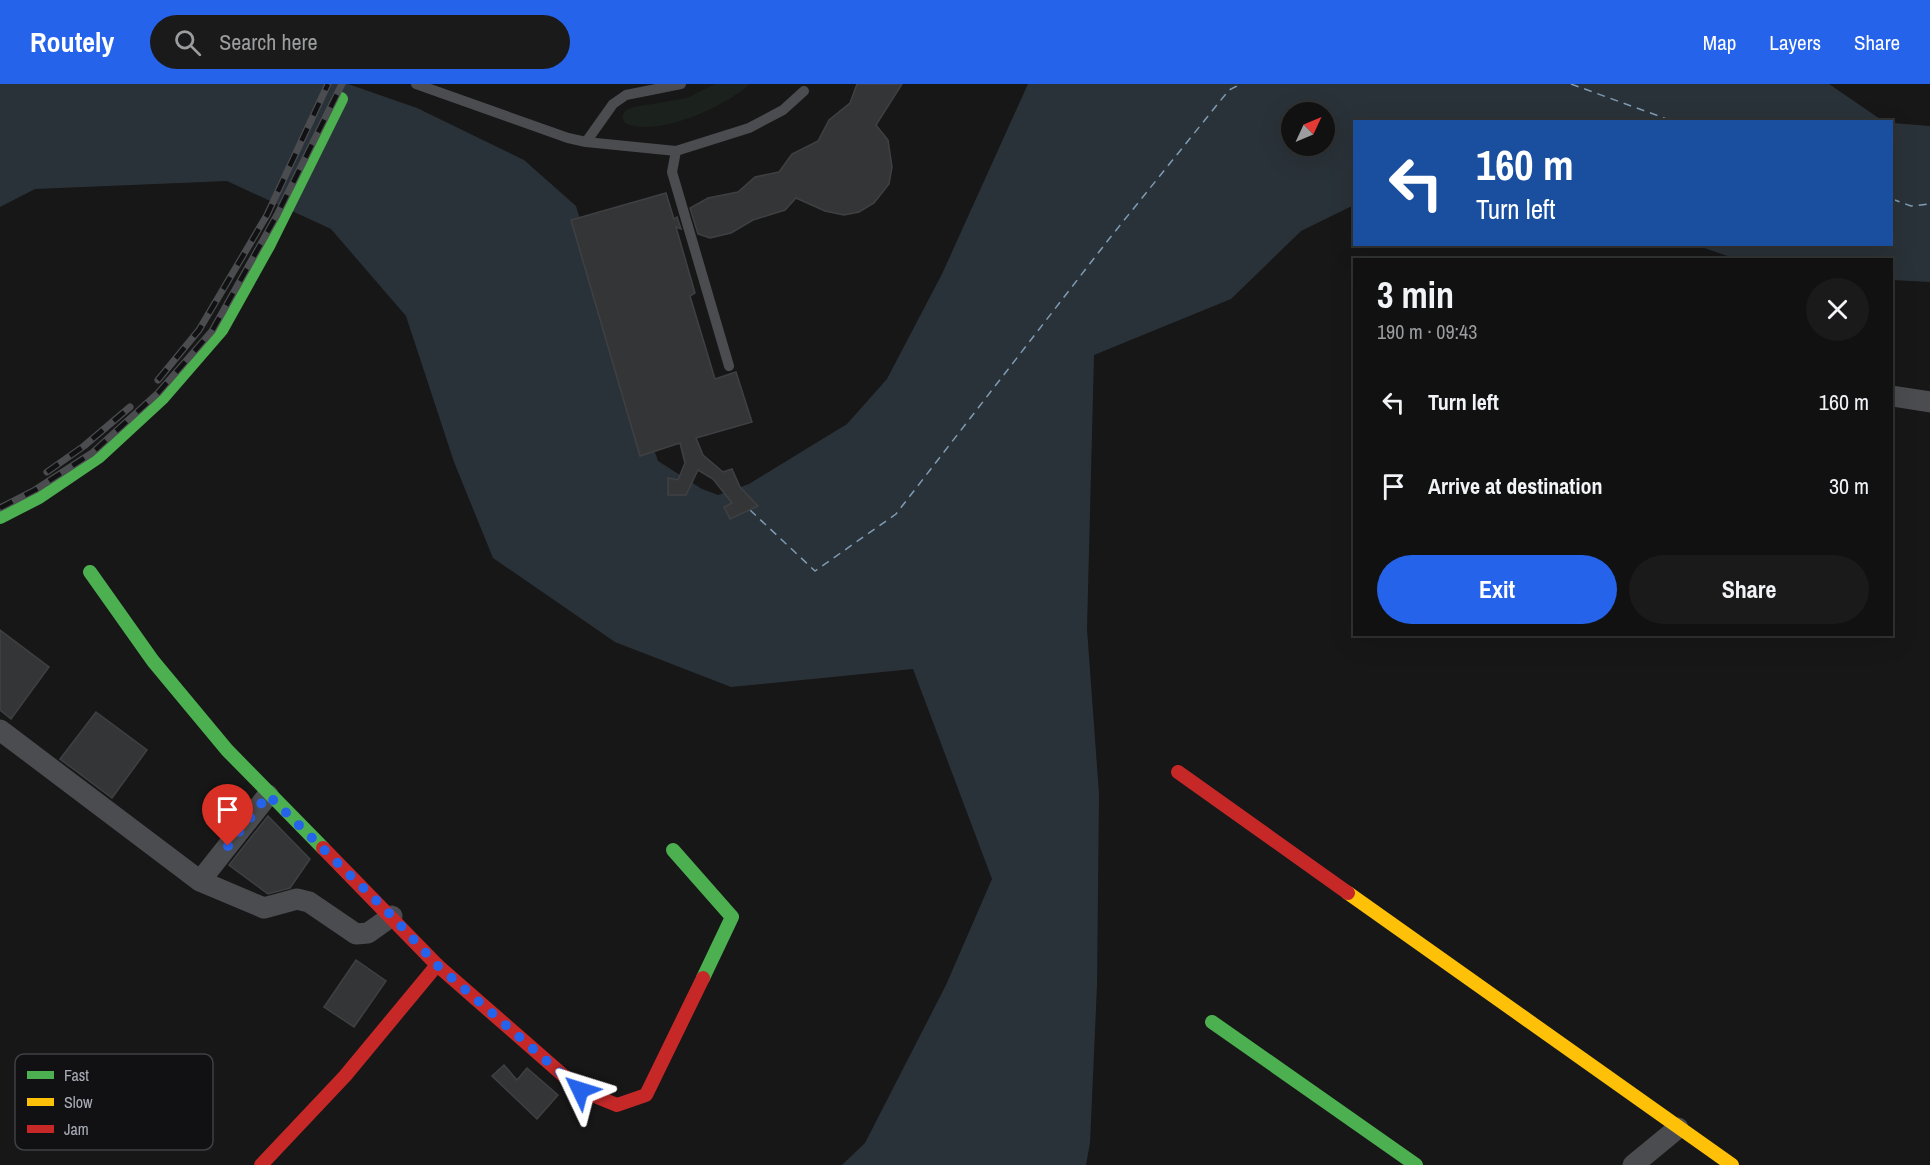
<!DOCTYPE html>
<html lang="en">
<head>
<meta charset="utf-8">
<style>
	body { margin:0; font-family:"Archivo Narrow",sans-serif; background:#1a1a1a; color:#f1f3f6; height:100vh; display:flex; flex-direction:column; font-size:22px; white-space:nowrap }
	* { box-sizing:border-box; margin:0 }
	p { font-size:20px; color:#9c9d9f }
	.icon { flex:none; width:33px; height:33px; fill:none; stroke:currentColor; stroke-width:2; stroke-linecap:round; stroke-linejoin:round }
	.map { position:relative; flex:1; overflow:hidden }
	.sheet { position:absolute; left:1353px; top:174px; width:540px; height:378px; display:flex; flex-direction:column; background:#111; border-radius:0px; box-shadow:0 6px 24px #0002,0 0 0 2px #303131 }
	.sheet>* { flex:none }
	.hud { position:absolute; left:1353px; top:36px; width:540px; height:126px; border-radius:0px; box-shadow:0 6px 24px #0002,0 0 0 2px #303131; background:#1a4fa0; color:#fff; overflow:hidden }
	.needle { width:39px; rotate:46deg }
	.buttons { position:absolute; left:1281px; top:18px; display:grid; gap:12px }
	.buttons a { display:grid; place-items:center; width:54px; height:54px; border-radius:50%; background:#111; box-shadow:0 6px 24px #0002,0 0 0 2px #303131; font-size:30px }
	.pin { position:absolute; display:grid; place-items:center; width:51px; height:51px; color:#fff; margin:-62px -26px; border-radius:50% 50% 50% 0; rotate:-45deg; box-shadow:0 0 6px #0007 }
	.pin .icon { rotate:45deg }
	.me { position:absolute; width:66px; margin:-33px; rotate:311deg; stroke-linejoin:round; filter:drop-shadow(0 0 4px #0008) }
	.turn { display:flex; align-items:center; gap:21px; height:126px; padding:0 24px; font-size:27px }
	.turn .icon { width:78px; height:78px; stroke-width:2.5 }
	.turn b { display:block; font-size:42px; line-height:51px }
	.round { display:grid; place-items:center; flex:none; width:63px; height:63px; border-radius:32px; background:#1a1a1a }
	.summary { display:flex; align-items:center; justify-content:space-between; height:102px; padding:0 24px }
	h1 { font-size:36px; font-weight:800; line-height:45px }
	.primary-button { display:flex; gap:12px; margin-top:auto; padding:12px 24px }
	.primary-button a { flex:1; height:69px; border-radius:36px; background:#2563eb; color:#fff; font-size:24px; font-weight:800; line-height:69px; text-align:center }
	.primary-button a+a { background:#1a1a1a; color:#f1f3f6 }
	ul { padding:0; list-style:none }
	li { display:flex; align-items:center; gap:18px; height:84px; padding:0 24px }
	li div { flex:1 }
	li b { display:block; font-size:22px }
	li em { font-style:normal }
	header { display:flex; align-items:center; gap:36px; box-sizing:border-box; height:84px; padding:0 30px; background:#2563eb; color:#fff }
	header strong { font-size:28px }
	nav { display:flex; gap:33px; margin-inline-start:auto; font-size:21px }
	.search { width:420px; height:54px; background:#1a1a1a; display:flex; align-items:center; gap:15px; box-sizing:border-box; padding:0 21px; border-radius:33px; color:#9c9d9f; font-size:22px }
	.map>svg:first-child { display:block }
	.green { fill:#1b211c }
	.water { fill:#2a3239; fill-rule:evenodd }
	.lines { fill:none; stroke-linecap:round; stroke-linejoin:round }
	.ferry { stroke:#7f9bb3; stroke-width:1.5; stroke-dasharray:8 6; stroke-linecap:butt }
	.building { fill:#343537; stroke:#3f4043; stroke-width:1.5 }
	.lane { stroke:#4b4c50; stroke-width:10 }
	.street { stroke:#4b4c50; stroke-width:21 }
	.fast { stroke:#4caf50; stroke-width:14 }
	.slow { stroke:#ffc107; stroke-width:14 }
	.jam { stroke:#c62828; stroke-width:14 }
	.rail-casing { stroke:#4b4c4f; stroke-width:7 }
	.rail { stroke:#111113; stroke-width:4.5; stroke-dasharray:14; stroke-linecap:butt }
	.route { stroke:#2563eb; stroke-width:10; stroke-dasharray:0 18 }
	.key { fill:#111113; stroke:#3e4045; stroke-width:1.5 }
	.key-label { font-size:16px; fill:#a8adb8 }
</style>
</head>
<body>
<header>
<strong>Routely</strong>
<div class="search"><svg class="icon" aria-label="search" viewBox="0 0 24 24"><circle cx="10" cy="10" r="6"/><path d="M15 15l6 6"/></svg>Search here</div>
<nav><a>Map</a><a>Layers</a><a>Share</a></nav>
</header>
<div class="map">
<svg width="1930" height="1081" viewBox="0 0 1930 1081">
	<rect width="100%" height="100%" fill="#171717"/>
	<!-- green -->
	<path class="green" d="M 715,0 L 750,0 C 724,23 658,54 625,39 L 622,33 L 626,26 L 634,23 L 687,14 Z"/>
	<!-- water -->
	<g class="water">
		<path d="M 0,0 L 348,0 L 417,24 L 524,76 L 576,122 L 622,274 L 658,377 L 702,405 L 718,411 L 749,400 L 847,340 L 887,295 L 942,190 L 1028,0 L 1829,0 L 1883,37 L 1354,38 L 1354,121 L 1301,147 L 1231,215 L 1094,271 L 1087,545 L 1099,710 L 1097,901 L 1090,1059 L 1086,1081 L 842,1081 L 865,1059 L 946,901 L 992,795 L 913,585 L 731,603 L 615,558 L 493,474 L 454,378 L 406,232 L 331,145 L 227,97 L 35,105 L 0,123 ZM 1292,28 L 1324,28 L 1324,62 L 1292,62 Z"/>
		<path d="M 1892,39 L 1930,42 L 1930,198 L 1892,196 L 1892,176 L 1736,175 L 1696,161 L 1892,160 Z"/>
	</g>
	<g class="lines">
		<!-- ferry -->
		<g class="ferry">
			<path d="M 1571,0 L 1675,38"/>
			<path d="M 1892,115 L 1911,122 L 1930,120"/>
			<path d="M 750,426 L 815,487 L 896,430 L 1109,155 L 1229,6 L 1241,0"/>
		</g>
	</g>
	<!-- building -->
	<g class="building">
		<path d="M 857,0 L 902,0 L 876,41 L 888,56 L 892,83 L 889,100 L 874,119 L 859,128 L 844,131 L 825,127 L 796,114 L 785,126 L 753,136 L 731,149 L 710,154 L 698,150 L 690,124 L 708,114 L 738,108 L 755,93 L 779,88 L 792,70 L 818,57 L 829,36 L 850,19 Z"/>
		<path d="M 666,109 L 674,135 L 677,133 L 681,145 L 676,143 L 695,209 L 690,212 L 715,295 L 736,288 L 752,338 L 696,354 L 703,371 L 723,388 L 732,385 L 740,403 L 758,422 L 730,435 L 724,423 L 732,419 L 713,395 L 698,386 L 686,411 L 668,411 L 668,394 L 678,396 L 685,379 L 680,359 L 640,372 L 571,136 Z"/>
		<path d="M 0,546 L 49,583 L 11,635 L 0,626 Z"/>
		<path d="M 96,628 L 147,666 L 112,714 L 60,675 Z"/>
		<path d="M 268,732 L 310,775 L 290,804 L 268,810 L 229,781 Z"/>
		<path d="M 356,876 L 386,897 L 354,943 L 324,923 Z"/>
		<path d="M 504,981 L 517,996 L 527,984 L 558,1011 L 537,1035 L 492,992 Z"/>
	</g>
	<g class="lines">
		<!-- lane -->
		<g class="lane">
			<path d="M 416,0 L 568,54 L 586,58 L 676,67 L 749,44 L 783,26 L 804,7"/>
			<path d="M 586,58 L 613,20 L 626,11 L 681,0"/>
			<path d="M 676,67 L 672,88 L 729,282"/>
		</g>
		<!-- street -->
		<g class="street">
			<path d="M 1892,312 L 1930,318"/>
			<path d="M 0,646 L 200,797 L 268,711"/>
			<path d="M 200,797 L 264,824 L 297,815 L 309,818 L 356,850 L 368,849 L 392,832"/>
			<path d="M 1633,1081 L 1678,1044"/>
		</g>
		<!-- fast -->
		<g class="fast">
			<path d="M 0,433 L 39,413 L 98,373 L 163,313 L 221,246 L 269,160 L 341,15"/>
			<path d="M 90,488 L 153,577 L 227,666 L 323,764"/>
			<path d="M 673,766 L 732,833 L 703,894"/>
			<path d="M 1212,938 L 1416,1081"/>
		</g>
		<!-- slow -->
		<path class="slow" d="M 1348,809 L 1732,1081"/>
		<!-- jam -->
		<g class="jam">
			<path d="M 1178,688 L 1348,809"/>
			<path d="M 437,881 L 580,1006 L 617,1021 L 646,1011 L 703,894"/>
			<path d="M 261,1081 L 345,992 L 437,881 L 323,764"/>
		</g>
		<defs>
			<g id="rail">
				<path d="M 158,296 L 199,246 L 267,131 L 328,0"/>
				<path d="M 47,388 L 84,362 L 130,323"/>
				<path d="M 0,424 L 35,406 L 92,369 L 158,309 L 212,247 L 277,131 L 342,0"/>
			</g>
		</defs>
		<!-- rail casing -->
		<use href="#rail" class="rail-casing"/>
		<!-- rail -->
		<use href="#rail" class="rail"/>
	</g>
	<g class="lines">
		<!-- route -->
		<path class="route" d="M 228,762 L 268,711 L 392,832 L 437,881 L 580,1006"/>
	</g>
	<!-- legend -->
	<rect x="15" y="970" width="198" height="96" rx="9" class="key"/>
	<rect x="27" y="987" width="27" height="8" fill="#4caf50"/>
	<rect x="27" y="1014" width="27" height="8" fill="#ffc107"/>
	<rect x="27" y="1041" width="27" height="8" fill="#c62828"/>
	<g class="key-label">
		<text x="64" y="997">Fast</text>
		<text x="64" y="1024">Slow</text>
		<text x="64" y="1051">Jam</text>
	</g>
</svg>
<div class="buttons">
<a><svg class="needle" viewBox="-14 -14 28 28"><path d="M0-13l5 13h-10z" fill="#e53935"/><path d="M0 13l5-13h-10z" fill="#9c9d9f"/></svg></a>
</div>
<div class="pin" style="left:228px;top:762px;background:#d93025"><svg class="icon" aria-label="arrive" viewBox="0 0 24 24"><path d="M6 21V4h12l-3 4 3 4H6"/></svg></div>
<svg class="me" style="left:580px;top:1006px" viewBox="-20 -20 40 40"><path d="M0-17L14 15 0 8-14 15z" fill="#2563eb" stroke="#fff" stroke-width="4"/></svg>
<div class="hud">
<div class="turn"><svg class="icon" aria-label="left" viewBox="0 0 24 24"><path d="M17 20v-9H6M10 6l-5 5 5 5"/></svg><div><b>160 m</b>Turn left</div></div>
</div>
<section class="sheet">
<div class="summary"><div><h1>3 min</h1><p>190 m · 09:43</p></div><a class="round"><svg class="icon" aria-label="close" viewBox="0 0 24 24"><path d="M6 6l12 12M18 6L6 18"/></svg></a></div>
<ul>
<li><svg class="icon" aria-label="left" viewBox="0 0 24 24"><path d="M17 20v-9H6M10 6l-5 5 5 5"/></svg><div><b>Turn left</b></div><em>160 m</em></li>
<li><svg class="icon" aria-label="arrive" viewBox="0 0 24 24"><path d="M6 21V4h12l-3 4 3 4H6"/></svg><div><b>Arrive at destination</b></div><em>30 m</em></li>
</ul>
<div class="primary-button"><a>Exit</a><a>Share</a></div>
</section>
</div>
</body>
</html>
